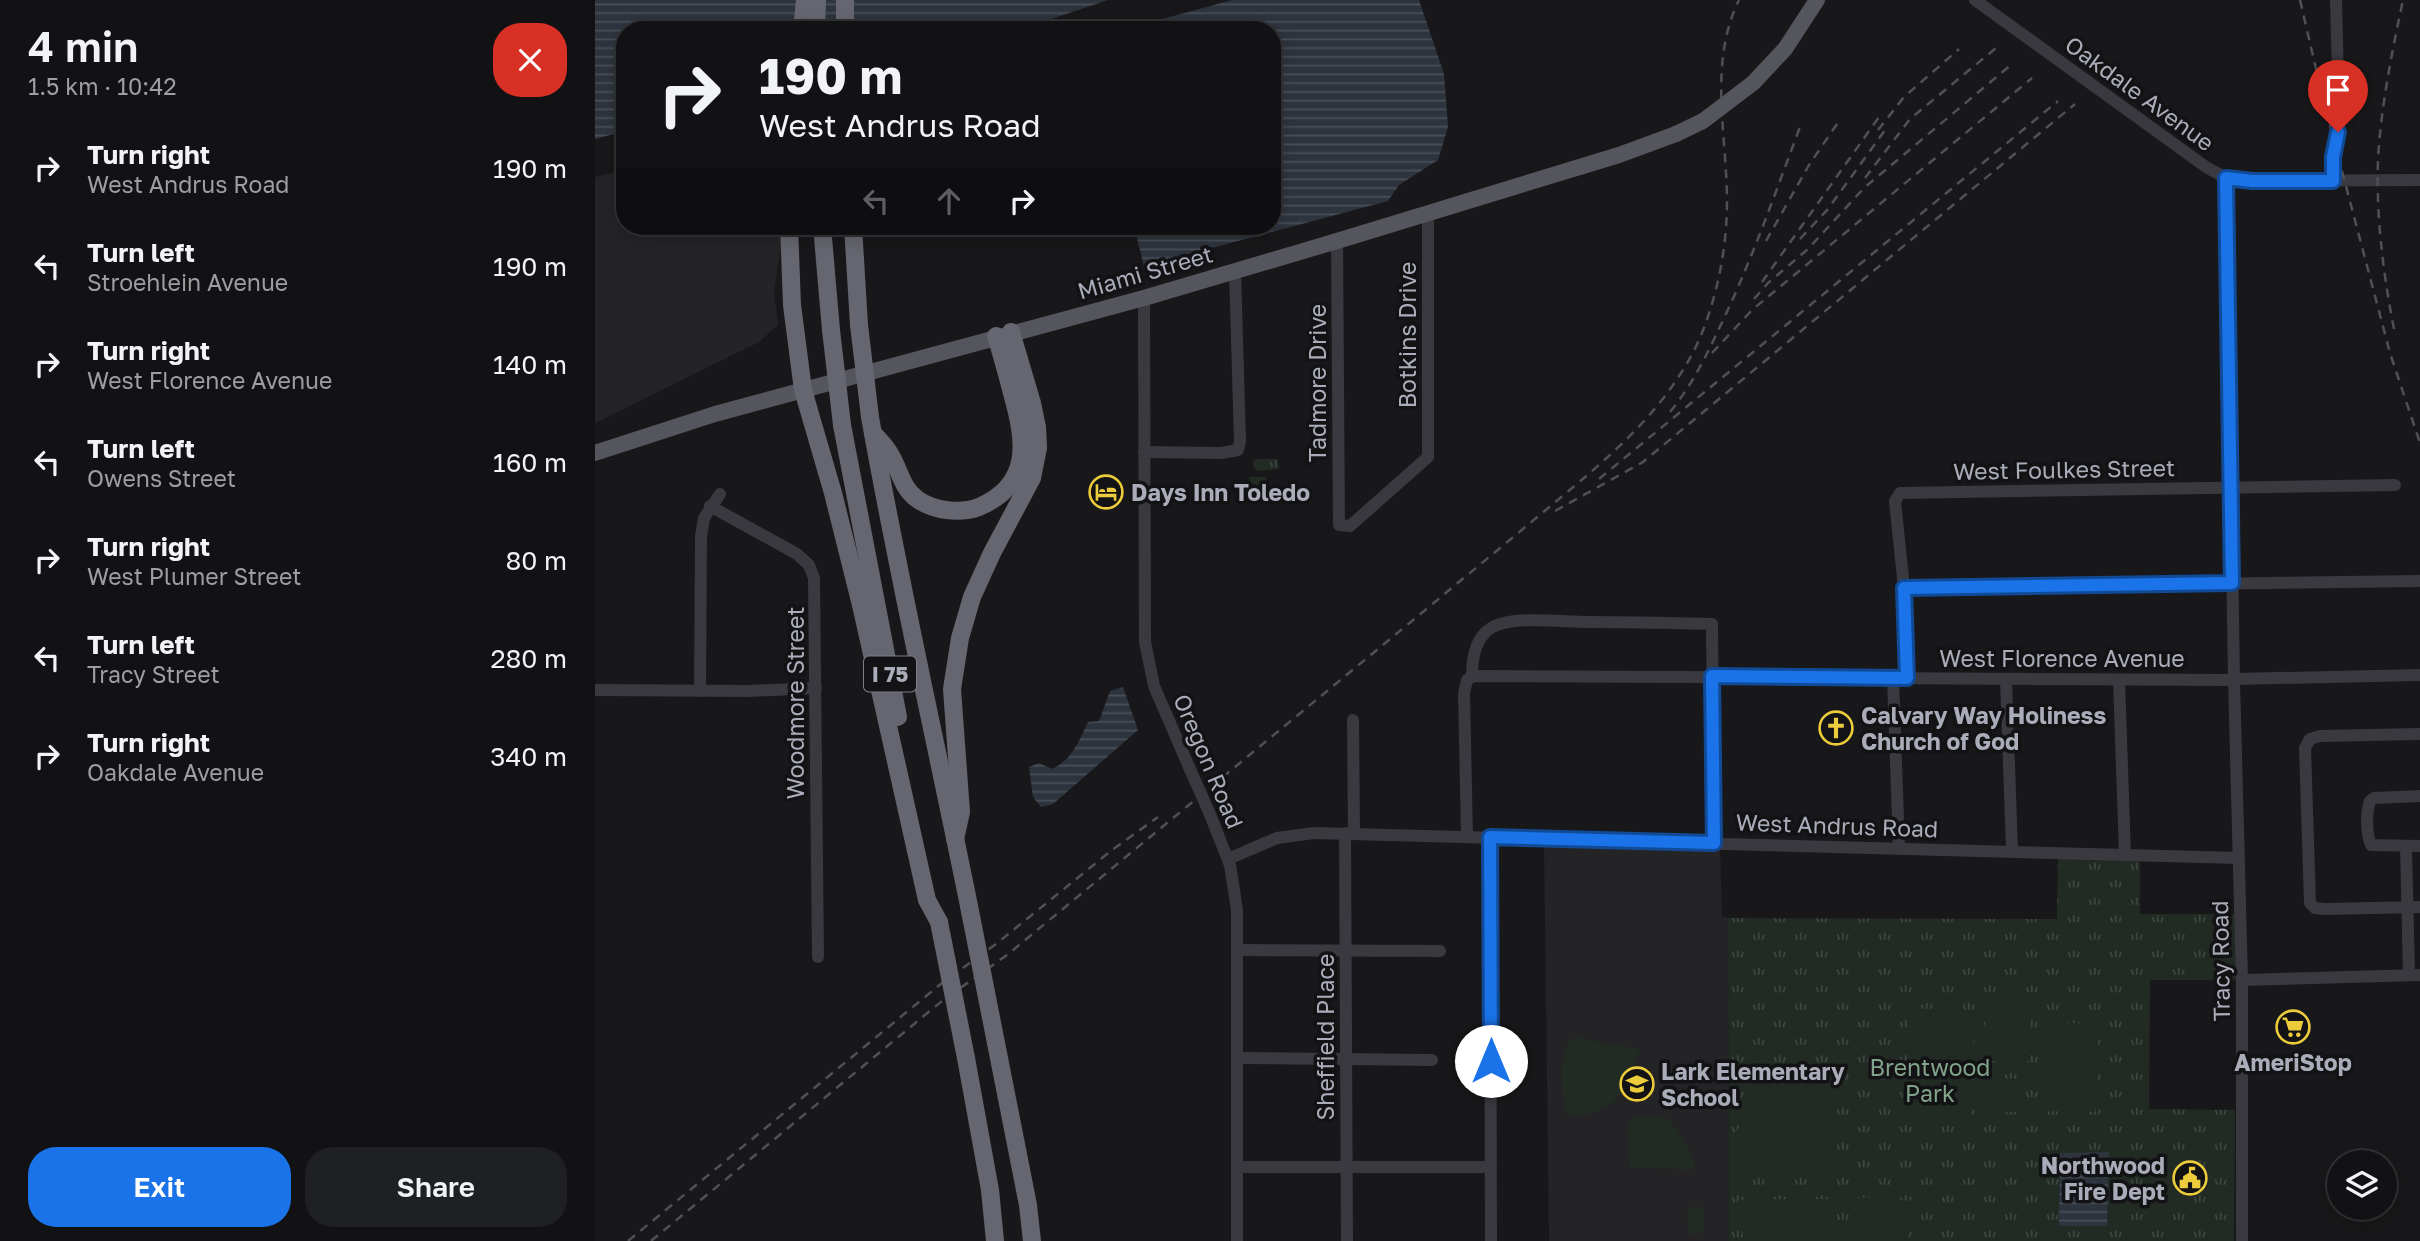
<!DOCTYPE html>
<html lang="en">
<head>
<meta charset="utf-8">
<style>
	body { margin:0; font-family:"Golos Text",sans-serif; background:#1f2022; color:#f1f3f6; height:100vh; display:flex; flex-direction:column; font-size:26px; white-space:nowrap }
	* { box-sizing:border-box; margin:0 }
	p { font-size:23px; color:#9c9ea0 }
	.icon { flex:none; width:38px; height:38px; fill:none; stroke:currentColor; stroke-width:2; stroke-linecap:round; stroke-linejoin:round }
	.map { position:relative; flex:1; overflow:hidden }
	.drawer { display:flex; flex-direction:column; background:#121214; width:595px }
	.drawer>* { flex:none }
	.top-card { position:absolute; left:21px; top:21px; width:665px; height:214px; border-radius:28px; box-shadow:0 4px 18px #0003,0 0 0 2px #313234; background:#121214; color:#f1f3f6; overflow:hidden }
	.tools { position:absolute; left:1732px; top:1150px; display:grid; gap:14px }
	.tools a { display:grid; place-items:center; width:70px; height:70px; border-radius:50%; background:#121214; box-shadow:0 4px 18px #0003,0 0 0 2px #313234; font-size:35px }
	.pin { position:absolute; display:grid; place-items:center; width:60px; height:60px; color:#fff; margin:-72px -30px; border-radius:50% 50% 50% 0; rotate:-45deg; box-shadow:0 0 7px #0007 }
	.pin .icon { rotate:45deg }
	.me { position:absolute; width:77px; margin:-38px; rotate:0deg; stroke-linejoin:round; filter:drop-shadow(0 0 5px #0008) }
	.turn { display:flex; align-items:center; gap:24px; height:147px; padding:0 28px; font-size:32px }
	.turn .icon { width:91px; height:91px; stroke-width:2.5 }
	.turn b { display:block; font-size:49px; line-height:60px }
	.lanes { display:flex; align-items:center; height:66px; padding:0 28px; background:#0003; justify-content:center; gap:35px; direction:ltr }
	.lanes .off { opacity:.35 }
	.round { display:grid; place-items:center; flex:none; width:74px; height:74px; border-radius:28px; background:#1f2022 }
	.headline { display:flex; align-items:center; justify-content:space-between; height:119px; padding:0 28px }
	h1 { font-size:42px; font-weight:600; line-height:52px }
	.primary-button { display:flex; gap:14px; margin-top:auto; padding:14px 28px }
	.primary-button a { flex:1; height:80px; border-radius:28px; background:#1a73e8; color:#fff; font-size:28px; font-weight:600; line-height:80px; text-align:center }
	.primary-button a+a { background:#1f2022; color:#f1f3f6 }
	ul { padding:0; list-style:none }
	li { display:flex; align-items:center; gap:21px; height:98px; padding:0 28px }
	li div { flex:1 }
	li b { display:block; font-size:26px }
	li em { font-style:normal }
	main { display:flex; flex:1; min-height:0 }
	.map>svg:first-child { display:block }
	.built { fill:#242427 }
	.grass { fill:url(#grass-tufts) }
	.pitch { fill:#222a24 }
	.water { fill:url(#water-rules) }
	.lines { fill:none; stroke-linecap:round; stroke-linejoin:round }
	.minor { stroke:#39393f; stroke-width:12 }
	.major { stroke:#55555e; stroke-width:16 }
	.highway { stroke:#65666f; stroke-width:18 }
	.rail { stroke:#505158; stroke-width:2.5; stroke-dasharray:9 7; stroke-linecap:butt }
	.minor-bridge { stroke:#39393f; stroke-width:12 }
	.major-bridge { stroke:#55555e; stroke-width:16 }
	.highway-bridge { stroke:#65666f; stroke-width:18 }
	.route-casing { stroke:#114b97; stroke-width:18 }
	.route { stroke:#1a73e8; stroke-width:12 }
	.labels { text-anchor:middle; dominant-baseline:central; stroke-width:7; stroke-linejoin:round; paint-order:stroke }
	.shield { fill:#131315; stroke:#7d7f88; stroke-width:2 }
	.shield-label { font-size:21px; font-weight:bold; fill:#aaadb9 }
	.street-label { font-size:23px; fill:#aaadb9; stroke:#131315 }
	.poi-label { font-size:23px; font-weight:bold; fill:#aaadb9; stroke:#131315; text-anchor:start }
	.park-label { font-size:23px; fill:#82a389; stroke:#131315 }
</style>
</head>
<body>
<main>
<section class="drawer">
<div class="headline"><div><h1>4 min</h1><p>1.5 km · 10:42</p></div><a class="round" style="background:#d93025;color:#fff"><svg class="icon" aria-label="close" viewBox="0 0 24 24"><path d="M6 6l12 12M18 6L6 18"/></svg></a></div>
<ul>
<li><svg class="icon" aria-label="right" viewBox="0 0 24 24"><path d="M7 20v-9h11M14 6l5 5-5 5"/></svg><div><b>Turn right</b><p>West Andrus Road</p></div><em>190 m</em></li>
<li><svg class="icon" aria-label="left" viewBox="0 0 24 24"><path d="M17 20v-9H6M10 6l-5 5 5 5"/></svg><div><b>Turn left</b><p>Stroehlein Avenue</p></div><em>190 m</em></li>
<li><svg class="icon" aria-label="right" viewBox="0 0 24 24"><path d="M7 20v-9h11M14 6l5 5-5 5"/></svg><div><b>Turn right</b><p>West Florence Avenue</p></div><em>140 m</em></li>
<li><svg class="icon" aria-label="left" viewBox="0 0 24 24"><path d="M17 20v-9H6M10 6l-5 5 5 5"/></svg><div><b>Turn left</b><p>Owens Street</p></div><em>160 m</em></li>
<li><svg class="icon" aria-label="right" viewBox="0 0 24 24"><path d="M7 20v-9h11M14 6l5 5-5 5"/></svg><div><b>Turn right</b><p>West Plumer Street</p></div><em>80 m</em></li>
<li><svg class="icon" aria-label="left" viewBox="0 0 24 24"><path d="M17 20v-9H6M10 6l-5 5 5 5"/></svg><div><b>Turn left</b><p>Tracy Street</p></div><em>280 m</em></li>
<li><svg class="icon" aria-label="right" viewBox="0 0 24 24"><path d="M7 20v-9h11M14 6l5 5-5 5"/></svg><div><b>Turn right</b><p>Oakdale Avenue</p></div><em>340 m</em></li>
</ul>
<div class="primary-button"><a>Exit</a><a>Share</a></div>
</section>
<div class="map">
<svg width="1825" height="1241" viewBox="0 0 1825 1241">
	<defs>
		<pattern id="grass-tufts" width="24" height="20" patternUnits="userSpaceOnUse" patternTransform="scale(1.75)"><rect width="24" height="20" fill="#222a24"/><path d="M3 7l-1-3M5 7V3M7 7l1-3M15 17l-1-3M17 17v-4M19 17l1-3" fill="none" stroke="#3f4642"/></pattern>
		<pattern id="water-rules" width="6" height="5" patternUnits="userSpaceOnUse" patternTransform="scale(1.75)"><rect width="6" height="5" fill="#2e343e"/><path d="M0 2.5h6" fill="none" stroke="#4a4f58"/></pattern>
	</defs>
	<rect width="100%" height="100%" fill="#18181a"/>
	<!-- built -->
	<g class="built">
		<path d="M 30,170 L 30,226 L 187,226 L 185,253 L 179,292 L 183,325 L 164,342 L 0,423 L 0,177 Z"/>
		<path d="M 949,844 L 1125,848 L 1127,917 L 1133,918 L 1134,1241 L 954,1241 Z"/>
	</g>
	<!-- grass -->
	<g class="grass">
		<path d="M 661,459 L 683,459 L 684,469 L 662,471 L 658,466 L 658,462 Z"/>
		<path d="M 1463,857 L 1545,857 L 1545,914 L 1644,914 L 1644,980 L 1555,980 L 1554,1109 L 1640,1110 L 1639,1241 L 1134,1241 L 1133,918 L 1462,919 Z"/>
	</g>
	<!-- pitch -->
	<g class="pitch">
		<path d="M 654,477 L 671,477 L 672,497 L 654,497 Z"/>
		<path d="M 1391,993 L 1435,994 L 1434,1061 L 1390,1061 Z"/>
		<path d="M 1315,1008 L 1380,1011 L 1375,1120 L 1310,1117 Z"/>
		<path d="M 1448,1022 L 1503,1024 L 1500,1112 L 1445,1111 Z"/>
		<path d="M 979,1037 L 1045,1049 C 1034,1091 1022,1111 977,1117 L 969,1111 C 968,1087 960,1055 979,1037 Z"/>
		<path d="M 1233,1074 L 1233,1168 L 1230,1170 L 1135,1170 L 1142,1131 L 1159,1096 L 1195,1076 Z"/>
		<path d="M 1388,1078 L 1431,1079 L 1431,1112 L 1388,1111 Z"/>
		<path d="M 1046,1116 L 1073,1118 L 1089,1141 L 1100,1163 L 1098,1170 L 1035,1167 L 1031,1126 L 1038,1118 Z"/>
		<path d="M 1265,1197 L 1320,1201 L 1319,1220 L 1310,1241 L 1263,1241 L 1261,1201 Z"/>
		<path d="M 1230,1199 L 1235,1202 L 1234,1241 L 1149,1241 L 1143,1200 Z"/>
		<path d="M 1092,1207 L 1108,1207 L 1108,1233 L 1093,1234 Z"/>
	</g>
	<!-- water -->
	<g class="water">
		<path d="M 0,0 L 513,0 L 424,30 L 30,30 L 30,131 L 0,139 Z"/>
		<path d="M 637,0 L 824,0 L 849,74 L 853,127 L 843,160 L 804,185 L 793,201 L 549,266 L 539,226 L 677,226 L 677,30 L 527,30 Z"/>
		<path d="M 528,687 L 543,730 L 458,804 L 446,807 L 438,797 L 434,767 L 444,763 L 457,769 C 477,760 484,741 493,722 L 504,721 L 515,691 Z"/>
		<path d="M 1514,1152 L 1512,1226 L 1464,1226 L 1465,1153 Z"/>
	</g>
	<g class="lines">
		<!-- minor -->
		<g class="minor">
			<path d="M 1380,0 L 1611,167 L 1631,178 L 1657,181 L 1825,180"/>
			<path d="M 1631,178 L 1639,680 L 1647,980 L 1647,1241"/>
			<path d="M 1738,181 L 1738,157 L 1744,119 L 1741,0"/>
			<path d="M 742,241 L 744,525 L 755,526 L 833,457 L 833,213"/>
			<path d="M 549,298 L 550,642 L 559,686 L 594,767"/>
			<path d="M 549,452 L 626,453 L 643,450 L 645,441 L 640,271"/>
			<path d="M 115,506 L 202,554 L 214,565 L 219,578 L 223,957"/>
			<path d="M 1309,588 L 1825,581"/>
			<path d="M 877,676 C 877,660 880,638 896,628 C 917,615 967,622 992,622 C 1033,622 1075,623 1117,624 L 1119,843"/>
			<path d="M 1298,678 L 1304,848"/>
			<path d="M 1312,678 L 1309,588 L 1300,501 L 1305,493 L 1800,485"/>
			<path d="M 1411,679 L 1417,851"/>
			<path d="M 1639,679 L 1825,675"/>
			<path d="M 1524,680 L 1530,855"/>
			<path d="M 0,690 L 153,691 L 221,688"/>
			<path d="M 105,691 L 106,536 L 109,518 L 125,494"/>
			<path d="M 758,720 L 759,834"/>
			<path d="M 1825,734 L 1725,736 L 1715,739 L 1710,748 L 1715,903 L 1720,908 L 1730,909 L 1825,907"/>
			<path d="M 1825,796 L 1779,798 L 1775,801 C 1771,813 1771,833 1776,845 L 1825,846"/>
			<path d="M 614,812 L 635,865 L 642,910 L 642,1241"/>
			<path d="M 750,833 L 752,1241"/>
			<path d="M 872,836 L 869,693 L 872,680 L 878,676 L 1639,680"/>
			<path d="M 895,837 L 896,1241"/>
			<path d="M 1811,846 L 1814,975"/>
			<path d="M 633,859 L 682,838 L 719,833 L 1644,858"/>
			<path d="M 643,950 L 845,951"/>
			<path d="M 1647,980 L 1825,975"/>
			<path d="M 643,1058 L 837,1060"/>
			<path d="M 642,1167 L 896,1167"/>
		</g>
		<!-- major -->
		<g class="major">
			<path d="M 1158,83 L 1190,49 L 1222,0"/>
			<path d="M 0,453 L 120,414 L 549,298 L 742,241 L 1024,155 L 1081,134"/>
		</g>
		<!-- highway -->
		<g class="highway">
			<path d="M 207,30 L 210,0"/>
			<path d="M 221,30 L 222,0"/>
			<path d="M 250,30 L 250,0"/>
			<path d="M 194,226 L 197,305 L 208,390 L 238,493 L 266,605 L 332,900 L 344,922"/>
			<path d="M 227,226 L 236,330"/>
			<path d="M 258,226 L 264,325"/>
			<path d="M 275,417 C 304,581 341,743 374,906"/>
			<path d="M 247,425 L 303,717"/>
			<path d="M 278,433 C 284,440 291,446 295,454 C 305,470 306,487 322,499 C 339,511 365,514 384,507 C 438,484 430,440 417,393 C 412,374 407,355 401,336"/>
			<path d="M 360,839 L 366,812 L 357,689 L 365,638 L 377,597 L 397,553 L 437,478 L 443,448 L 442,427 L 437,403 L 416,332"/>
			<path d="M 401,1043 L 433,1205 L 437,1241"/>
			<path d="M 371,1058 L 395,1190 L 400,1241"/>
		</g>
		<!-- rail -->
		<g class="rail">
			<path d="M 1705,0 L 1728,99 L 1795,353 L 1825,443"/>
			<path d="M 1283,130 L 1309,97 L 1364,49"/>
			<path d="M 1270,178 L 1315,119 L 1401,48"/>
			<path d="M 1205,239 L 1233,209 L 1293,126"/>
			<path d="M 1171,241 L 1214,165 L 1242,124"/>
			<path d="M 1167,282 L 1284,117"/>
			<path d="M 1159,299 L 1173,283 L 1213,249 L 1269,188 L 1417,64"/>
			<path d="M 1799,329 C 1788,273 1781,216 1783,159 C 1786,106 1797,52 1808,0"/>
			<path d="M 1117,353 L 1157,310 L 1437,78"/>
			<path d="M 1075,412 C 1099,383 1114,350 1130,316 C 1159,254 1181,191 1205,127"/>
			<path d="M 1004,479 L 1463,101"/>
			<path d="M 960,511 L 1048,462 L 1480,104"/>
			<path d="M 33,1241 L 347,983 L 401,944 L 517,850 L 563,817"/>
			<path d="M 56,1241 L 347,1001 L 412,955 C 549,842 686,729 823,616 C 864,582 905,548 946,514 C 1007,463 1070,414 1104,340 C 1122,298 1132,248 1132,202 C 1132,135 1113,63 1144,0"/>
		</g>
		<!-- minor-bridge -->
		<path class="minor-bridge" d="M 594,767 L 614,812"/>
		<!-- major-bridge -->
		<path class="major-bridge" d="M 1081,134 L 1108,121 L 1158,83"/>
		<!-- highway-bridge -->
		<g class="highway-bridge">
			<path d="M 264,325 L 275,417"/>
			<path d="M 236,330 L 247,425"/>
			<path d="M 374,906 L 401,1043"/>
			<path d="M 344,922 L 371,1058"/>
		</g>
	</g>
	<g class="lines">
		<defs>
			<path id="route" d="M 896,1061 L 895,837 L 1119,843 L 1117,676 L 1312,678 L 1309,588 L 1637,583 L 1631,178 L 1657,181 L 1738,181 L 1738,157 L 1743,132"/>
		</defs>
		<!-- route casing -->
		<use href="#route" class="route-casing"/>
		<!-- route -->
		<use href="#route" class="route"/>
	</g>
	<!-- icons -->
	<defs>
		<symbol id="hotel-ring" viewBox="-11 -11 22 22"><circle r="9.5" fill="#131315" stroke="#edcc3c" stroke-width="1.5"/><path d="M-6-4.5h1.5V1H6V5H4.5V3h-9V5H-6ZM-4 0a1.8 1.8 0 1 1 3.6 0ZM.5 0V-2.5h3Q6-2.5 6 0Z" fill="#edcc3c"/></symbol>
		<symbol id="church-ring" viewBox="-11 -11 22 22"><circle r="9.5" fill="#131315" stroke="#edcc3c" stroke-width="1.5"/><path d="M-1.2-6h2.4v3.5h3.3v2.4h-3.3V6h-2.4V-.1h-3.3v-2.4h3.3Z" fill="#edcc3c"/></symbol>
		<symbol id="supermarket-ring" viewBox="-11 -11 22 22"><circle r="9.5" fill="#131315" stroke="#edcc3c" stroke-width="1.5"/><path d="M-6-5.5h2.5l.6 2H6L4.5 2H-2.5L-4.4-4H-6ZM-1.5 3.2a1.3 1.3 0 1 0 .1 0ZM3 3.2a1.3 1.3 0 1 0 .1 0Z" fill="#edcc3c"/></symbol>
		<symbol id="school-ring" viewBox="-11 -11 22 22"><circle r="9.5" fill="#131315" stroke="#edcc3c" stroke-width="1.5"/><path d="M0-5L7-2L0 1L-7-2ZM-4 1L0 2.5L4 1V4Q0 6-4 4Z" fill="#edcc3c"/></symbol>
		<symbol id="civic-ring" viewBox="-11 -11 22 22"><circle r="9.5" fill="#131315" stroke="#edcc3c" stroke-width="1.5"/><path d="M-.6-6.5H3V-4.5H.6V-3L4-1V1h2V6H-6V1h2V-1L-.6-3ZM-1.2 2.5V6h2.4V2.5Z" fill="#edcc3c"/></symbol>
	</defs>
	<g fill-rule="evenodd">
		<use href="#hotel-ring" x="492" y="473" width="38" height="38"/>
		<use href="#church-ring" x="1222" y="709" width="38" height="38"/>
		<use href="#supermarket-ring" x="1679" y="1008" width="38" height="38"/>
		<use href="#school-ring" x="1023" y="1065" width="38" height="38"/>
		<use href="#civic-ring" x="1576" y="1159" width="38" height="38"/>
	</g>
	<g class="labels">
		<!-- shield labels -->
		<rect class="shield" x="269" y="656.5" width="52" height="35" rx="5"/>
		<g class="shield-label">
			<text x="295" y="674">I 75</text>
		</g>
		<!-- street labels -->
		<g class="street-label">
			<text transform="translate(1545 93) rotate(36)">Oakdale Avenue</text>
			<text transform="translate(550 272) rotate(-16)">Miami Street</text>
			<text transform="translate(812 335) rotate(-90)">Botkins Drive</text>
			<text transform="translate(722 383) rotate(-90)">Tadmore Drive</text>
			<text transform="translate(1469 469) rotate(-1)">West Foulkes Street</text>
			<text x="1467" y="658">West Florence Avenue</text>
			<text transform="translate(200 703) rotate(-90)">Woodmore Street</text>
			<text transform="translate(614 761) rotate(67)">Oregon Road</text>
			<text transform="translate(1242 825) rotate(2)">West Andrus Road</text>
			<text transform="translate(1625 961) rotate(-91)">Tracy Road</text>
			<text transform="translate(730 1037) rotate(-90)">Sheffield Place</text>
		</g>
		<!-- poi labels -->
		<g class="poi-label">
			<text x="536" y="492">Days Inn Toledo</text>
			<text x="1266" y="715">Calvary Way Holiness<tspan x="1266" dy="26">Church of God</tspan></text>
			<text x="1698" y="1062" text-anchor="middle">AmeriStop</text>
			<text x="1066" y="1071">Lark Elementary<tspan x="1066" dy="26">School</tspan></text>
			<text x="1570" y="1165" text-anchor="end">Northwood<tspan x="1570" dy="26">Fire Dept</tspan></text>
		</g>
		<!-- park labels -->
		<g class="park-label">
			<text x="1335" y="1067">Brentwood<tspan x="1335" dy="26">Park</tspan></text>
		</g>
	</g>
</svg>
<div class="tools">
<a><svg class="icon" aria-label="layers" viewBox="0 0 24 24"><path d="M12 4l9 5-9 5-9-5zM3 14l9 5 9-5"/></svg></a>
</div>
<div class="pin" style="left:1743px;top:132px;background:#d93025"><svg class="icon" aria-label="arrive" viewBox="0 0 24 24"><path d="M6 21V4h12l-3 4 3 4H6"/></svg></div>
<svg class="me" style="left:896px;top:1061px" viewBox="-20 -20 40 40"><circle r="19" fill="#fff"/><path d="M0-13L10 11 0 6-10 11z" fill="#1a73e8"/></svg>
<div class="top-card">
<div class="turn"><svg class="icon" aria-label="right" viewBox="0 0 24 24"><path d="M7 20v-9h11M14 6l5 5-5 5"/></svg><div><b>190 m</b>West Andrus Road</div></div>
<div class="lanes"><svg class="icon off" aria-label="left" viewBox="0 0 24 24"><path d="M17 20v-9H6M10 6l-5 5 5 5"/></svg><svg class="icon off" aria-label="ahead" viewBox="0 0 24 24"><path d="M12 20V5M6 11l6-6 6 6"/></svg><svg class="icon" aria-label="right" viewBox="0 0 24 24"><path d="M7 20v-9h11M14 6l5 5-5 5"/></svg></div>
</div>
</div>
</main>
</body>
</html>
